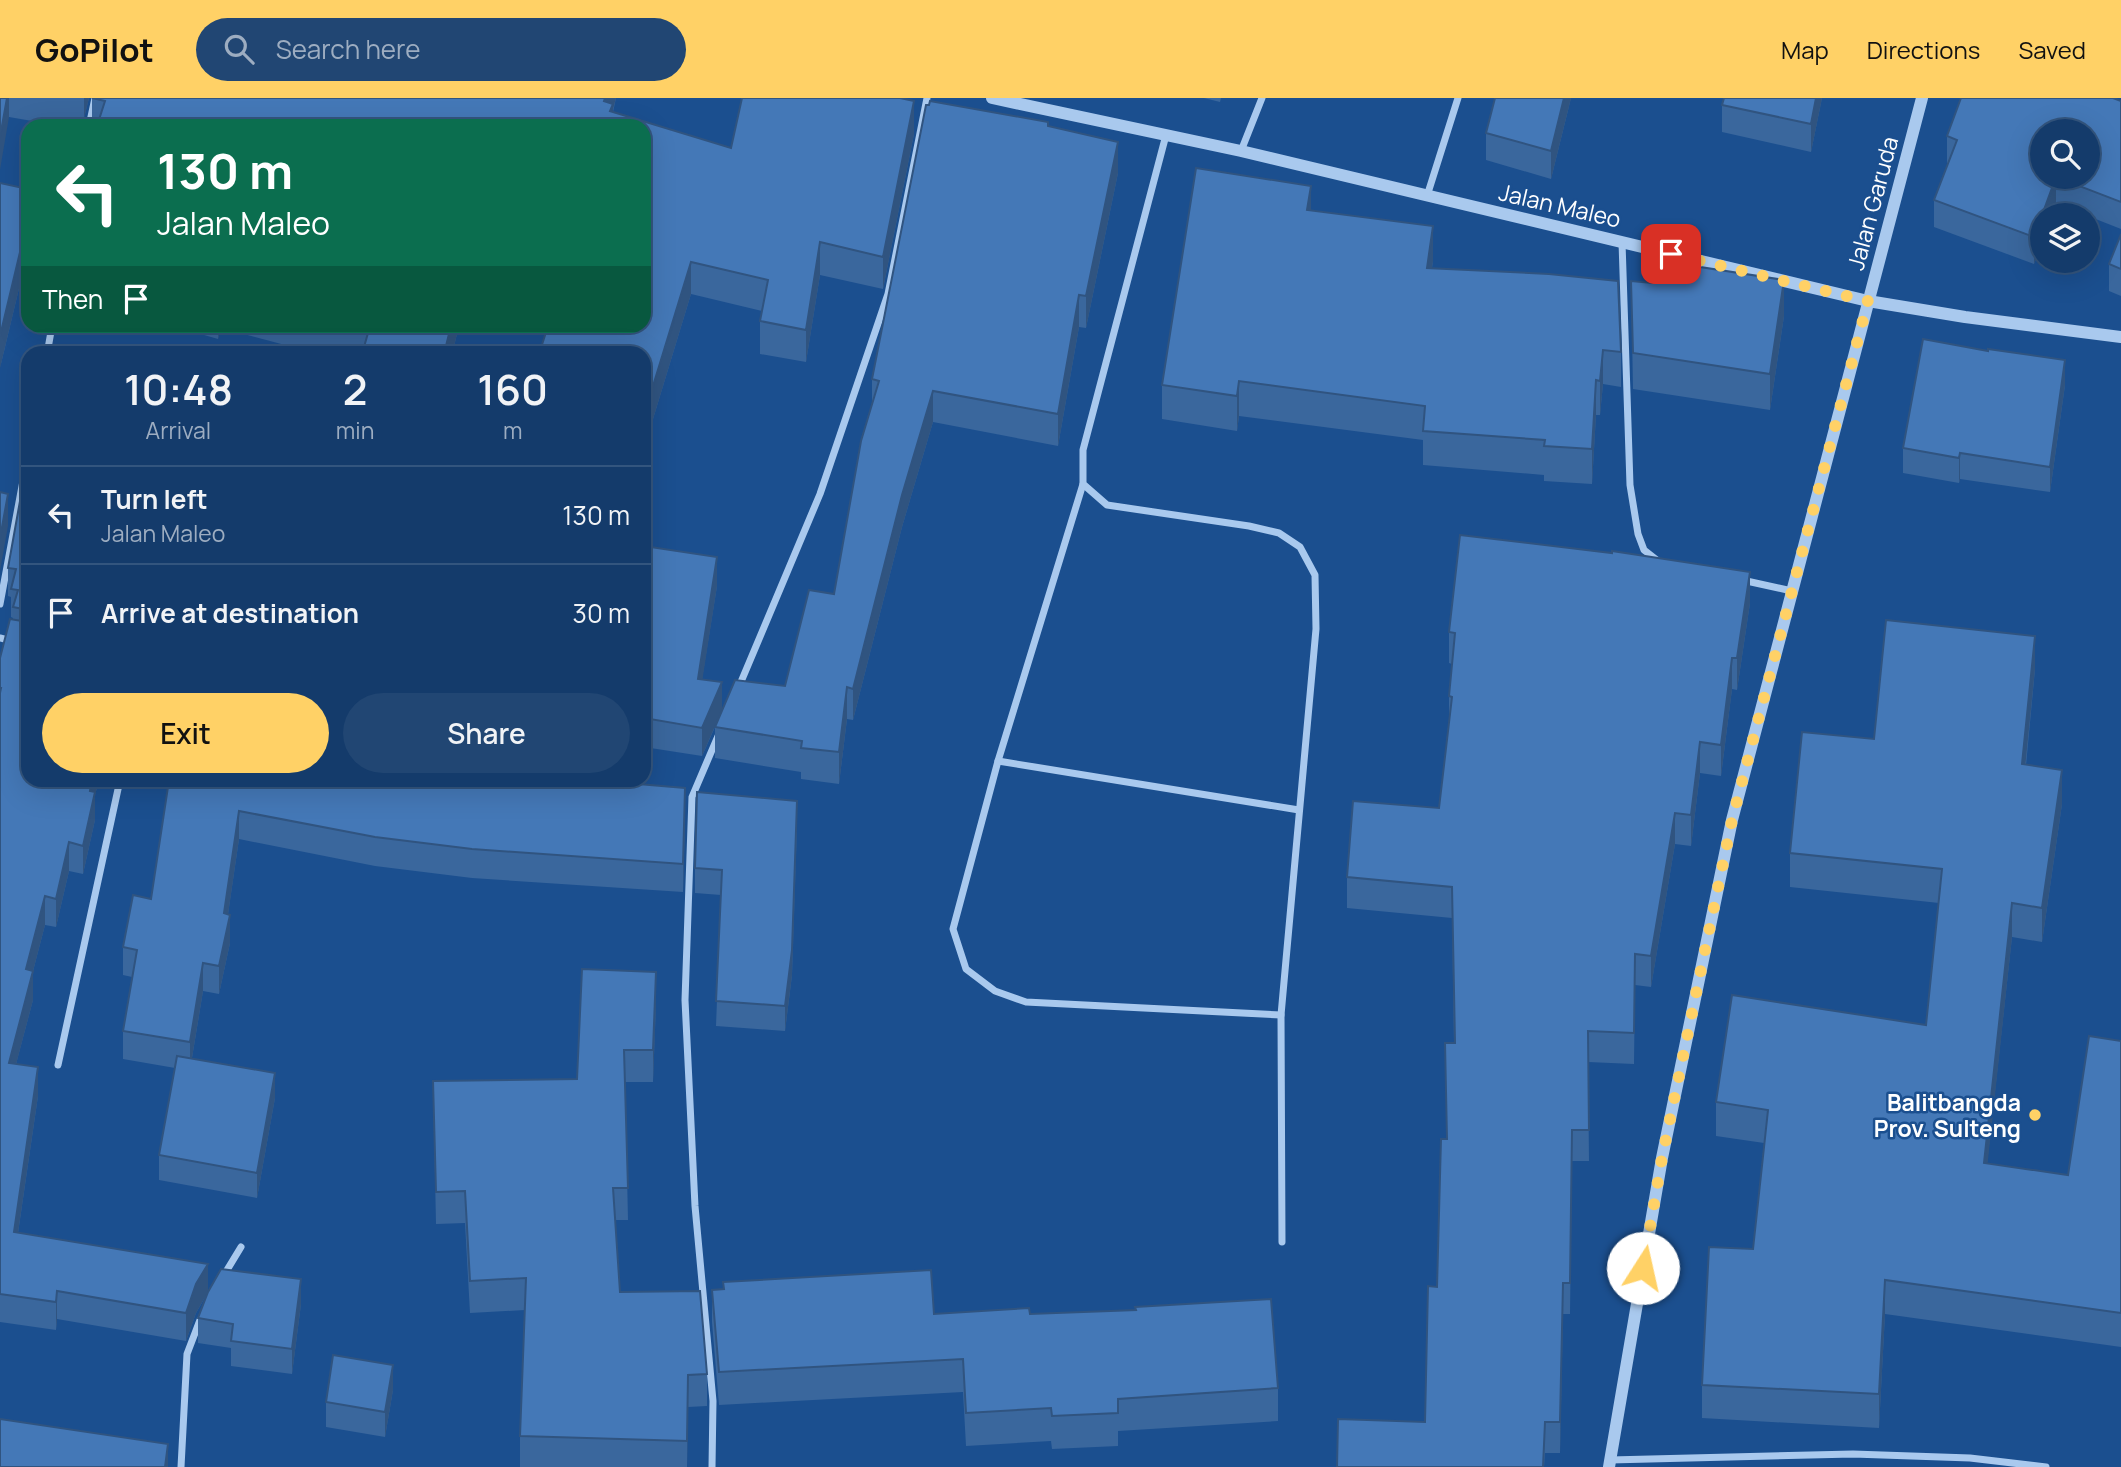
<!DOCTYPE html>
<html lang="en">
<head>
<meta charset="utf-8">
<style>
	body { margin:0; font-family:Manrope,sans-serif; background:#214673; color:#f1f3f6; height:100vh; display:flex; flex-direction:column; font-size:26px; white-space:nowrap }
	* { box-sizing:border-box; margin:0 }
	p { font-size:23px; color:#9dadc1 }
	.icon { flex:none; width:38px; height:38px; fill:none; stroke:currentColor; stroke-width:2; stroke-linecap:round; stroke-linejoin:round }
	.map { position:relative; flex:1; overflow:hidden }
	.side { position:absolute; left:21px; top:248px; width:630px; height:441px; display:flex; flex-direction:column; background:#143b6b; border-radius:21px; box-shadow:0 7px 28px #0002,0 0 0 2px #33557e }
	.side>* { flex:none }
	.banner { position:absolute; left:21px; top:21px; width:630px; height:214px; border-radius:21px; box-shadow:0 7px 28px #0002,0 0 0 2px #33557e; background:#0b6e4f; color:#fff; overflow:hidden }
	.controls { position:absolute; left:2030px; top:21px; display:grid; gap:14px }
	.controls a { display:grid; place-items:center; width:70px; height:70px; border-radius:50%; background:#143b6b; box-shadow:0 7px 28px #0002,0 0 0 2px #33557e; font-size:35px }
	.pin { position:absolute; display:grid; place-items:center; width:60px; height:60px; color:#fff; margin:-30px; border-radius:14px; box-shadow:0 4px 10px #0006 }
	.me { position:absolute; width:77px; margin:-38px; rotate:10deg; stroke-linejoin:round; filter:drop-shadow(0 0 5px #0008) }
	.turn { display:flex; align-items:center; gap:24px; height:147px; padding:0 21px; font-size:32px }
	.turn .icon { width:91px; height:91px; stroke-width:2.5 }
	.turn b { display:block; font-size:49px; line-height:60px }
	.then { display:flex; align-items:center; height:66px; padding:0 21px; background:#0003; gap:14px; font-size:26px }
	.eta { display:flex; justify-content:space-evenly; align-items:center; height:119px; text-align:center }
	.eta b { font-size:42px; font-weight:600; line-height:49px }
	.cta { display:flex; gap:14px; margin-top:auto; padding:14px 21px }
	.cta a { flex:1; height:80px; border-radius:42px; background:#ffd166; color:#111; font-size:28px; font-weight:600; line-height:80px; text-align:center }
	.cta a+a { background:#214673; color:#f1f3f6 }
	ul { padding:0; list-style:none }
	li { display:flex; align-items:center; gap:21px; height:98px; padding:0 21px; border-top:2px solid #33557e }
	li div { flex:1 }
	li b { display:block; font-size:26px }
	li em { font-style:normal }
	header { display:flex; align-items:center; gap:42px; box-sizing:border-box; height:98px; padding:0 35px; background:#ffd166; color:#111 }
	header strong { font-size:33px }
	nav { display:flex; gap:38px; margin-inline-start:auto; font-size:24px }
	.search { width:490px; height:63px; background:#214673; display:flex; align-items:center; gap:18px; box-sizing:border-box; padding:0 24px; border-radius:38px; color:#9dadc1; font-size:26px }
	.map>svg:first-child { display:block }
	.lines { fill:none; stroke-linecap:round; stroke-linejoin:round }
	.minor { stroke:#a9c9ee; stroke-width:7 }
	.tertiary { stroke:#a9c9ee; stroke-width:12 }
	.wall { fill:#3a679d }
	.shaded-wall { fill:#305480 }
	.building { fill:#4478b7; stroke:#305480; stroke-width:2; fill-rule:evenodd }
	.route { stroke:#ffd166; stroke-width:12; stroke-dasharray:0 21.6 }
	.poi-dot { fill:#ffd166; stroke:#1b4f8f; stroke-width:2.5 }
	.labels { text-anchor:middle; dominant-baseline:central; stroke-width:5; stroke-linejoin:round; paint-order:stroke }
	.street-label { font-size:23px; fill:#fff; stroke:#1b4f8f }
	.poi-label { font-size:23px; font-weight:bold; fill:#fff; stroke:#1b4f8f; text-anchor:end }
</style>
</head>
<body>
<header>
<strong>GoPilot</strong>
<div class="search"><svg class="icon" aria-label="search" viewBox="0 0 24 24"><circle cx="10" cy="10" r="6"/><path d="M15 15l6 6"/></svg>Search here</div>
<nav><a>Map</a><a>Directions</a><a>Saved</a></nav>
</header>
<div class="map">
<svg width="2121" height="1369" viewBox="0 0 2121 1369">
	<rect width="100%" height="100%" fill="#1b4f8f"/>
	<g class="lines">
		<!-- minor -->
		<g class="minor">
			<path d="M 89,28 L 95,0"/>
			<path d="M 1166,37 L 1083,352 L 1083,386 L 1107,407 L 1249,428 L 1279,435 L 1300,449 L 1315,477 L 1316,531 L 1281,917 L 1282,1144"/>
			<path d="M 1241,53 L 1262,0"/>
			<path d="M 1427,98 L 1458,0"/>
			<path d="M 1622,144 L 1630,387 L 1638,436 L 1644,452 L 1658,463"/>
			<path d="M 47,256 L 52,228"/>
			<path d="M 1083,386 L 998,663 L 953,831 L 966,871 L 995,893 L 1026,904 L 1281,917"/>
			<path d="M 1742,482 L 1792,493"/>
			<path d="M 0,506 L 28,356"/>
			<path d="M 0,540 L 28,547"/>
			<path d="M 738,591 L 820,396 L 888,196 L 927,0"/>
			<path d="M 998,663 L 1299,712"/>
			<path d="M 600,682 L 616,685"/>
			<path d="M 58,967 L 120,682"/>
			<path d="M 224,1177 L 241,1149"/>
			<path d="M 1610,1362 L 1853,1356 L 1970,1360 L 2046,1369"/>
			<path d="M 181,1369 L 187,1256 L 200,1222"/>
			<path d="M 712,1369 L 713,1303 L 695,1108 L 685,902 L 692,699 L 718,638"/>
		</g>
		<!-- tertiary -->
		<g class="tertiary">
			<path d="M 992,0 L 1241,53 L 1868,203 L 1965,219 L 2121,239"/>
			<path d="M 1609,1369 L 1662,1060 L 1732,722 L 1922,0"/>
		</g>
	</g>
	<!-- wall -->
	<g class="wall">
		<path d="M 0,0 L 89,0 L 84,20 L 84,28 L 61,28 L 9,19 Z"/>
		<path d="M 92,0 L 616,0 L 613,14 L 731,50 L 914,36 L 883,191 L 820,177 L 806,264 L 760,256 L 760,223 L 762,213 L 691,196 L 653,321 L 644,318 L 644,256 L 547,232 L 534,228 L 644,228 L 644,28 L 92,28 Z"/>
		<path d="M 1204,0 L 1221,0 L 1220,4 Z"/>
		<path d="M 1571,0 L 1551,81 L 1486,62 L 1486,35 Z"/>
		<path d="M 1822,0 L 1811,54 L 1722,34 L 1722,7 Z"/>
		<path d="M 2121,3 L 2121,131 L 2088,118 L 2088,117 L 2085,117 L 2056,106 L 2042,117 L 2042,143 L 2034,166 L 1934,129 L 1934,102 L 1948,66 L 1947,65 L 1947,38 Z"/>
		<path d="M 1048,29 L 1118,75 L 1086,230 L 1079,229 L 1058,348 L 933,324 L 902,429 L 853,622 L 847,621 L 839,686 L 801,681 L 801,674 L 715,660 L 715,629 L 702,658 L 644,649 L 644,448 L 717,488 L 702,581 L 722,612 L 785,588 L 834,496 L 872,305 L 872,281 Z"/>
		<path d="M 28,91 L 28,184 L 21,182 L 0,270 Z"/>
		<path d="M 1311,112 L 1433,163 L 1432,170 L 1621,254 L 1621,289 L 1603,286 L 1600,317 L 1596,317 L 1592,386 L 1544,383 L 1544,377 L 1423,367 L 1423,342 L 1239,318 L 1237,333 L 1162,321 L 1162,287 Z"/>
		<path d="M 2121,136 L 2121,198 L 2109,193 L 2109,166 Z"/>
		<path d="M 1631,183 L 1784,218 L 1770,312 L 1633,291 Z"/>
		<path d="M 173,228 L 459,228 L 452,256 L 319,256 L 221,230 L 218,241 Z"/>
		<path d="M 2065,287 L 2050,394 L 1960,381 L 1959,385 L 1903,375 L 1903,350 Z"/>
		<path d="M 28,404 L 28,682 L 99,682 L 95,697 L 95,722 L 83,776 L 69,773 L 56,829 L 45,827 L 33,873 L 33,902 L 16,966 L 38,998 L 18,1135 L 208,1194 L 301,1206 L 292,1276 L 231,1268 L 231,1250 L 198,1245 L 198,1220 L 207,1196 L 196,1215 L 186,1243 L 57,1221 L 56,1232 L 0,1224 L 0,560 L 13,521 L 13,520 L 11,519 L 11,499 L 8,498 L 8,470 Z"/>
		<path d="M 1750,505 L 1737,592 L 1732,591 L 1721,678 L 1700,675 L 1691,748 L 1675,746 L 1651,889 L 1635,887 L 1634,966 L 1588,964 L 1589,1063 L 1572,1063 L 1570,1216 L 1563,1216 L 1560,1355 L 1545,1355 L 1544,1369 L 1337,1369 L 1425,1324 L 1437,1189 L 1446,1041 L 1454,945 L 1452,820 L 1347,810 L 1347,779 L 1439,710 L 1449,621 L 1449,598 L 1452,566 L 1449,565 L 1449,534 Z"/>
		<path d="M 2035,571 L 2026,667 L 2062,706 L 2042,844 L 2012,839 L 1987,1066 L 2068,1077 L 2121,943 L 2121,1249 L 1885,1216 L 1879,1330 L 1702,1320 L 1702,1287 L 1753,1151 L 1764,1045 L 1716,1038 L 1716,1004 L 1926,927 L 1939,805 L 1790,789 L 1790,755 L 1874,641 Z"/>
		<path d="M 169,682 L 685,719 L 683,794 L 472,780 L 375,768 L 239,741 L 228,816 L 230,845 L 219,896 L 203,893 L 192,960 L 275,1000 L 257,1100 L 159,1082 L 159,1057 L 175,970 L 123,961 L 123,933 L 132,879 L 123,877 L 123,849 L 151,801 Z"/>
		<path d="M 797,728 L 792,877 L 785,933 L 716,928 L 721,797 L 695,795 L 695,770 Z"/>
		<path d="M 656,906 L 653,984 L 625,984 L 628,1122 L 615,1122 L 620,1194 L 707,1276 L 707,1308 L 688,1309 L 687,1369 L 520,1369 L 520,1338 L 525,1212 L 470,1215 L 465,1125 L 436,1126 L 433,983 L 577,981 Z"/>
		<path d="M 712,1192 L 934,1216 L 1030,1216 L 1278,1290 L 1278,1323 L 1118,1333 L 1118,1348 L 1052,1351 L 1051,1343 L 966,1348 L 963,1294 L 719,1307 L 712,1224 Z"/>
		<path d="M 393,1292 L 385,1339 L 326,1329 L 326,1304 Z"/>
	</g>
	<!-- shaded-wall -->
	<g class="shaded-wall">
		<path d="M 7,0 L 9,0 L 9,19 L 0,72 L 0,39 Z"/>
		<path d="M 84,0 L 89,0 L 84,20 Z"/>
		<path d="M 605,0 L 616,0 L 613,11 L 613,28 L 604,3 Z"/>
		<path d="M 1564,0 L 1571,0 L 1551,81 L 1551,53 Z"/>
		<path d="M 1816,0 L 1822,0 L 1811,54 L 1811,26 Z"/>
		<path d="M 914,3 L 914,36 L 883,191 L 883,159 Z"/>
		<path d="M 1118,44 L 1118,75 L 1086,230 L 1086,198 Z"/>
		<path d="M 2056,79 L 2056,106 L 2052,117 L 2042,117 L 2042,143 L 2034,166 L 2034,139 Z"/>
		<path d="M 1311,88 L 1311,123 L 1307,112 Z"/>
		<path d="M 1433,128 L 1433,163 L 1427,204 L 1427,170 Z"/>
		<path d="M 820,144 L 820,177 L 806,264 L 806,232 Z"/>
		<path d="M 21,150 L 21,182 L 0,270 L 0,238 Z"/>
		<path d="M 691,164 L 691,196 L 653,321 L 653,288 Z"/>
		<path d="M 1784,182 L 1784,218 L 1770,312 L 1770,276 Z"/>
		<path d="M 1079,197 L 1079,229 L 1058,348 L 1058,316 Z"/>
		<path d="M 218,228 L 221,228 L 218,241 Z"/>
		<path d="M 451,228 L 459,228 L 452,256 L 444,256 Z"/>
		<path d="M 1603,252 L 1603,286 L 1600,317 L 1600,283 Z"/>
		<path d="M 2065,262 L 2065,287 L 2050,394 L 2050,369 Z"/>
		<path d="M 1596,282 L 1596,317 L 1592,386 L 1592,351 Z"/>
		<path d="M 1239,283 L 1239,318 L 1237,333 L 1237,298 Z"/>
		<path d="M 933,293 L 933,324 L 902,429 L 853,622 L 853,591 L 902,397 Z"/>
		<path d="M 1960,355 L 1960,381 L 1959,385 L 1959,360 Z"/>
		<path d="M 8,396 L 8,428 L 0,473 L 0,440 Z"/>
		<path d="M 717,459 L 717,488 L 698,610 L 698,581 Z"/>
		<path d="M 1750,474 L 1750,505 L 1737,592 L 1737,560 Z"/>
		<path d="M 2035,538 L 2035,571 L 2022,700 L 2022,666 Z"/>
		<path d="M 1732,560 L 1732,591 L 1721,678 L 1721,647 Z"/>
		<path d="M 722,584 L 722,612 L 702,658 L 702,630 Z"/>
		<path d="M 847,589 L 847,621 L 839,686 L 839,654 Z"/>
		<path d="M 1700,644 L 1700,675 L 1691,748 L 1691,717 Z"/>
		<path d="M 2062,672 L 2062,706 L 2042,844 L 2042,810 Z"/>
		<path d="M 92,682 L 99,682 L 95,697 L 95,722 L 83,776 L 83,748 L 90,693 Z"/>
		<path d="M 685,690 L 685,719 L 683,794 L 683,766 Z"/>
		<path d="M 797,703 L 792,877 L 785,933 L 785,908 Z"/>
		<path d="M 239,713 L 239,741 L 224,844 L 224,815 Z"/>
		<path d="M 1675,715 L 1675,746 L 1651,889 L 1651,858 Z"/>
		<path d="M 69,744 L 69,773 L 56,829 L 56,801 Z"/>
		<path d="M 45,798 L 45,827 L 26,900 L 26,871 Z"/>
		<path d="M 2012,805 L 2012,839 L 1984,1099 L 1984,1065 Z"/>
		<path d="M 230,817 L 230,845 L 219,896 L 219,868 Z"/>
		<path d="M 203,865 L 203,893 L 190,972 L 190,944 Z"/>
		<path d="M 33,873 L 33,902 L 9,993 L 9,965 Z"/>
		<path d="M 656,874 L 656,906 L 653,984 L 653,952 Z"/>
		<path d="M 38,969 L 38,998 L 14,1162 L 14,1134 Z"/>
		<path d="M 275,975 L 275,1000 L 257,1100 L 257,1075 Z"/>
		<path d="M 208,1166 L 208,1194 L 196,1215 L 186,1243 L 186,1215 L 196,1186 Z"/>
		<path d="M 301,1181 L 301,1206 L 292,1276 L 292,1251 Z"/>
		<path d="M 1885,1182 L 1885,1216 L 1879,1330 L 1879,1296 Z"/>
		<path d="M 1563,1185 L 1563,1216 L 1560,1355 L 1560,1324 Z"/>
		<path d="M 57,1193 L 57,1221 L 56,1232 L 56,1204 Z"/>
		<path d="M 393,1267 L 393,1292 L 385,1339 L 385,1314 Z"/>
		<path d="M 688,1277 L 688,1309 L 687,1369 L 687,1343 Z"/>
		<path d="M 168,1346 L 168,1369 L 165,1369 Z"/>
	</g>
	<!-- building -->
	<g class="building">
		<path d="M 0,0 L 7,0 L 0,39 Z"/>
		<path d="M 92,0 L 605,0 L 604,3 L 613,6 L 610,13 L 731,50 L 742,0 L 900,0 L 914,3 L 883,159 L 820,144 L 806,232 L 760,223 L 768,182 L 691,164 L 653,288 L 644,286 L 644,256 L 539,256 L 548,228 L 644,228 L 644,28 L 97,28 L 105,3 Z"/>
		<path d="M 1495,0 L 1564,0 L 1551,53 L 1486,35 Z"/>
		<path d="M 1724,0 L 1816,0 L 1811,26 L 1722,7 Z"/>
		<path d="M 1961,0 L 2113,0 L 2121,3 L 2121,104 L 2056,79 L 2034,139 L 1934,102 L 1957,42 L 1947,38 ZM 2042,33 L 2088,33 L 2088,79 L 2042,79 Z"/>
		<path d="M 930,3 L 1048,24 L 1048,28 L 1118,44 L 1086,198 L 1079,197 L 1058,316 L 933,293 L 902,397 L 853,591 L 847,589 L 839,654 L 801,650 L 802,643 L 715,629 L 735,582 L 785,588 L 809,492 L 834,496 L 861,343 L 879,283 L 872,281 L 926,7 L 929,7 Z"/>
		<path d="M 1196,70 L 1311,88 L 1307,112 L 1433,128 L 1427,170 L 1549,176 L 1618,183 L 1621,254 L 1603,252 L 1600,283 L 1596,282 L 1592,351 L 1544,348 L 1545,342 L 1423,333 L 1425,308 L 1239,283 L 1237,298 L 1162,287 Z"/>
		<path d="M 0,85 L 28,91 L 28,152 L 21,150 L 0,238 Z"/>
		<path d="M 2121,136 L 2121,171 L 2109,166 Z"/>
		<path d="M 1655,162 L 1784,182 L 1770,276 L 1633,255 L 1631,183 L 1652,185 Z"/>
		<path d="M 337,228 L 451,228 L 444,256 L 362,256 L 368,235 Z"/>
		<path d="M 1923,241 L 1988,253 L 1988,251 L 2065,262 L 2050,369 L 1960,355 L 1959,360 L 1903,350 Z"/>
		<path d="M 0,394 L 8,396 L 0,440 Z"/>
		<path d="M 20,403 L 28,404 L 28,512 L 13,509 L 18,492 L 11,491 L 16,471 L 8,470 Z"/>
		<path d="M 1460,437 L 1612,455 L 1612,453 L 1750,474 L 1737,560 L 1732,560 L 1721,647 L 1700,644 L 1691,717 L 1675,715 L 1651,858 L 1635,856 L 1634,935 L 1588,933 L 1589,1032 L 1572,1032 L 1570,1185 L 1563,1185 L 1560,1324 L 1545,1324 L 1543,1369 L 1337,1369 L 1338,1321 L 1425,1324 L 1428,1188 L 1437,1189 L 1441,1041 L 1447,1041 L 1445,945 L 1455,945 L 1452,789 L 1347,779 L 1353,703 L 1439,710 L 1452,599 L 1449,598 L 1455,535 L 1449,534 Z"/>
		<path d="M 644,448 L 717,459 L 698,581 L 722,584 L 702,630 L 644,620 Z"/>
		<path d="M 10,521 L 28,524 L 28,682 L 92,682 L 90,693 L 95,694 L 83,748 L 69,744 L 56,801 L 45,798 L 26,871 L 33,873 L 9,965 L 38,969 L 14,1134 L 208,1166 L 196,1186 L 186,1215 L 57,1193 L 56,1204 L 0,1196 L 0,595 L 1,590 L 0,590 L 0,560 Z"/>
		<path d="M 1886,522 L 2035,538 L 2022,666 L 2062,672 L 2042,810 L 2012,805 L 1984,1065 L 2068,1077 L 2089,938 L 2121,943 L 2121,1215 L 1885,1182 L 1879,1296 L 1702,1287 L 1709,1149 L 1753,1151 L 1768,1012 L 1716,1004 L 1732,897 L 1926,927 L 1942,771 L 1790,755 L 1802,634 L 1874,641 Z"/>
		<path d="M 169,682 L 591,682 L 685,690 L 683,766 L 472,751 L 375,739 L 239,713 L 224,815 L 230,817 L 219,868 L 203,865 L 190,944 L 123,933 L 137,852 L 123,849 L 133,797 L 151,801 Z"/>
		<path d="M 697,694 L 797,703 L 792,852 L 785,908 L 716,903 L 722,772 L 695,770 Z"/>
		<path d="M 582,871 L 656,874 L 653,952 L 624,952 L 628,1090 L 613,1090 L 620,1194 L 700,1193 L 707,1276 L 688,1277 L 687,1343 L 520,1338 L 526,1180 L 470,1183 L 465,1093 L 436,1094 L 433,983 L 577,981 Z"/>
		<path d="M 177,958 L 275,975 L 257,1075 L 159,1057 Z"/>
		<path d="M 221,1171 L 301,1181 L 292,1251 L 231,1243 L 233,1226 L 198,1220 L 208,1194 Z"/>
		<path d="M 931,1172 L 934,1216 L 1029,1210 L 1030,1216 L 1136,1212 L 1135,1209 L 1271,1201 L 1278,1290 L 1118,1301 L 1118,1315 L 1052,1318 L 1051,1310 L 966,1315 L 963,1261 L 719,1274 L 712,1192 L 724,1191 L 723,1184 Z"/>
		<path d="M 333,1257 L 393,1267 L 385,1314 L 326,1304 Z"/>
		<path d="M 0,1321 L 168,1346 L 165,1369 L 0,1369 Z"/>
	</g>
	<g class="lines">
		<!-- route -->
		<path class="route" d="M 1643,1170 L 1662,1060 L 1732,722 L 1868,203 L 1671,156"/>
	</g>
	<!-- markers -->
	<circle class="poi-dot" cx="2035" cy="1017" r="7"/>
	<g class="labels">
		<!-- street labels -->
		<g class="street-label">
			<text transform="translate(1872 105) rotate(-75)">Jalan Garuda</text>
			<text transform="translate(1560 107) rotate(13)">Jalan Maleo</text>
		</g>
		<!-- poi labels -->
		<g class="poi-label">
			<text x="2021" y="1004">Balitbangda<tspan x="2021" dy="26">Prov. Sulteng</tspan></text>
		</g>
	</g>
</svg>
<div class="controls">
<a><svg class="icon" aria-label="search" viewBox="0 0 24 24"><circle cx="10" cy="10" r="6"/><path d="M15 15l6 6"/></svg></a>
<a><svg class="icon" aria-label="layers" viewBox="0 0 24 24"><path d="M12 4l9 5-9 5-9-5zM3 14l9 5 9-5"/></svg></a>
</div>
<div class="pin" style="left:1671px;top:156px;background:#d93025"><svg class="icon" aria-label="arrive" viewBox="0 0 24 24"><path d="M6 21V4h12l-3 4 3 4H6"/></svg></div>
<svg class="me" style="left:1643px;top:1170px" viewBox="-20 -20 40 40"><circle r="19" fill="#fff"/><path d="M0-13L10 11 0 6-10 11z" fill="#ffd166"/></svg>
<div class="banner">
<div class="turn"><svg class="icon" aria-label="left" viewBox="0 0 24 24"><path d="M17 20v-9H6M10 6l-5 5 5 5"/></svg><div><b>130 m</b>Jalan Maleo</div></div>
<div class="then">Then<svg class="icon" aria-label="arrive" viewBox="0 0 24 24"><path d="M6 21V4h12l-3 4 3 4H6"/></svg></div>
</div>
<section class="side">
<div class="eta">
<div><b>10:48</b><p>Arrival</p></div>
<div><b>2</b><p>min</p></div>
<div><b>160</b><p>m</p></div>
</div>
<ul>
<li><svg class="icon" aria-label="left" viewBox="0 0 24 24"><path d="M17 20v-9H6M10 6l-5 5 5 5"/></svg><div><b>Turn left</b><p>Jalan Maleo</p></div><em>130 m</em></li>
<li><svg class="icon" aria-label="arrive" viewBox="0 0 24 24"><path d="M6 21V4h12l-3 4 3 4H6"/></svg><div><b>Arrive at destination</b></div><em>30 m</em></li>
</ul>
<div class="cta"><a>Exit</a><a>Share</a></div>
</section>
</div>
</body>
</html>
